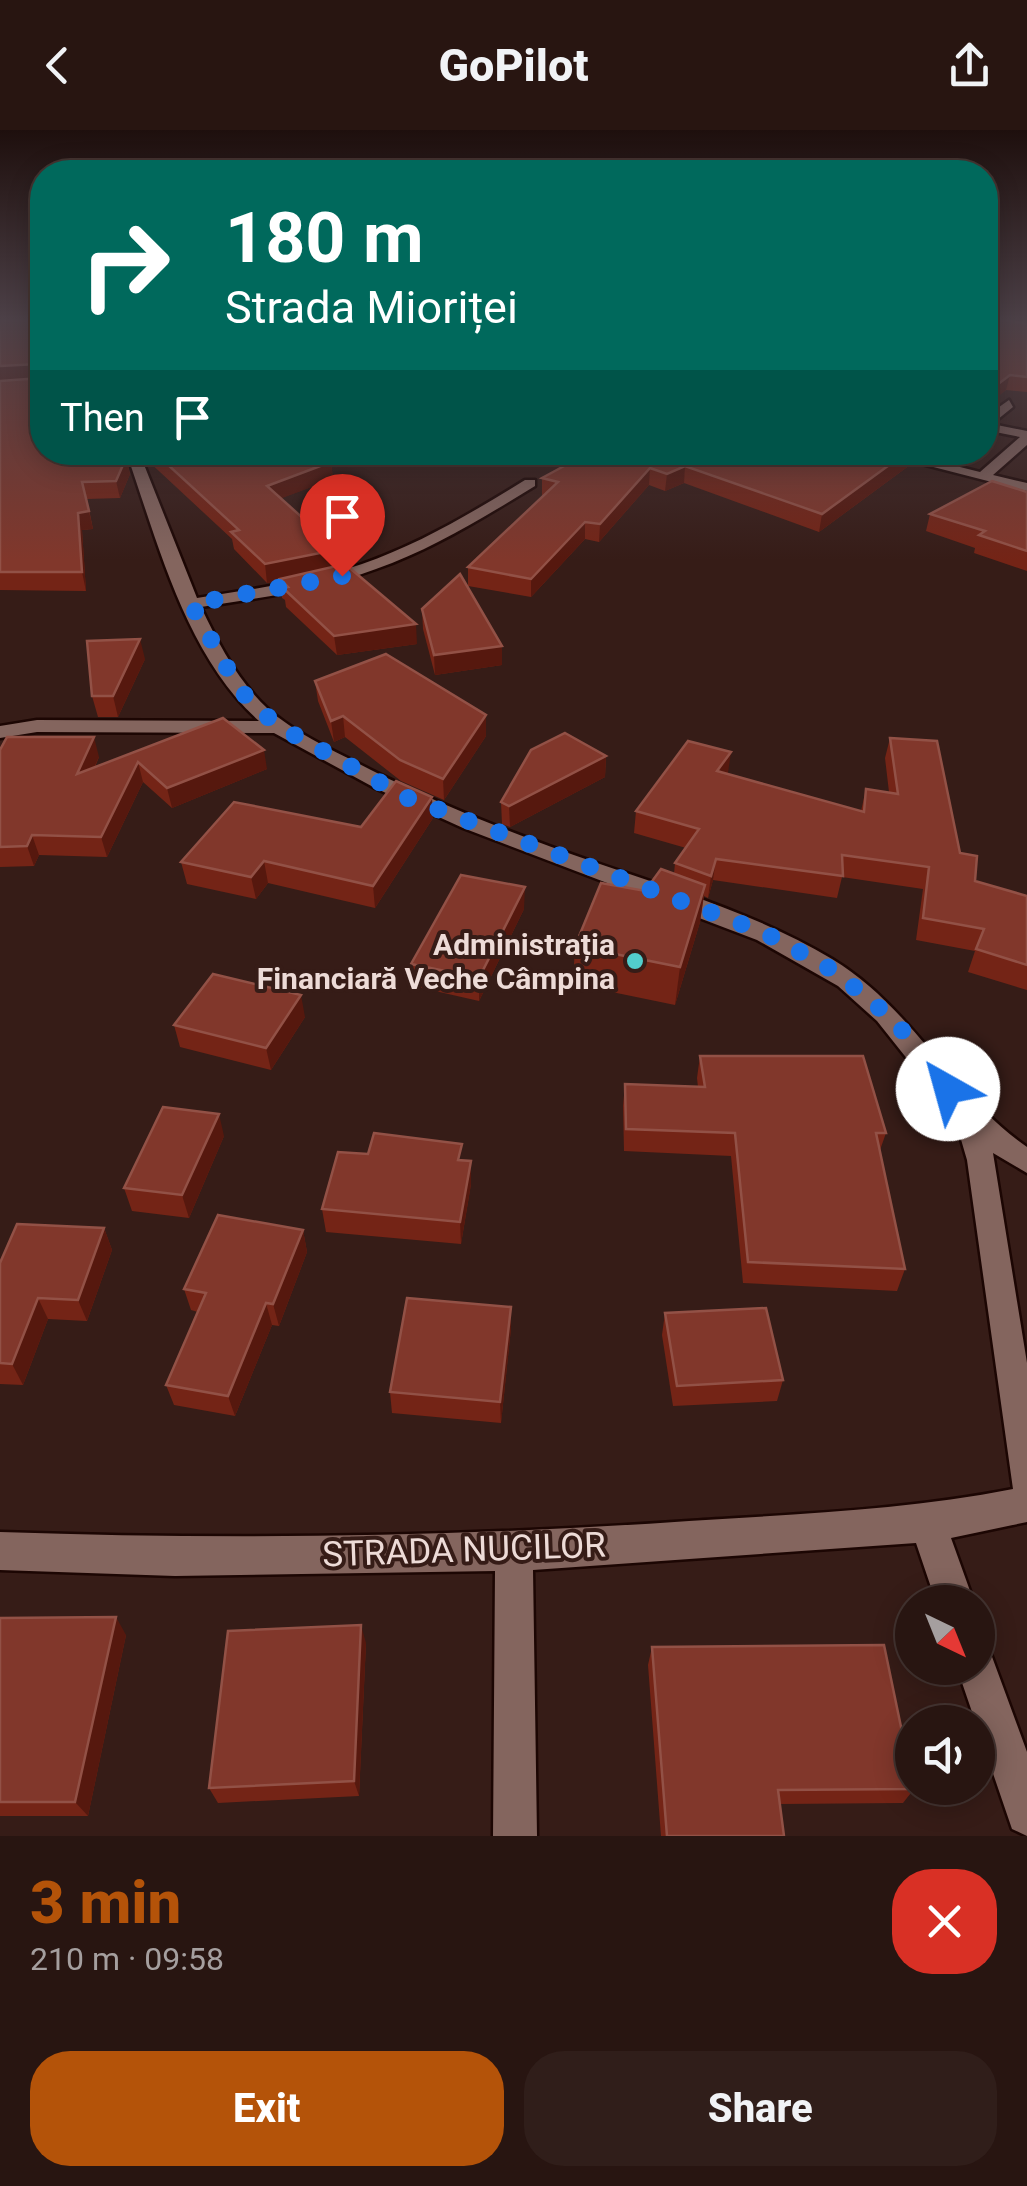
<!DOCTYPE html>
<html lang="en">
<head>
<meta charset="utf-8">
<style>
	body { margin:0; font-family:Roboto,sans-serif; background:#301e1a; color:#f1f3f6; height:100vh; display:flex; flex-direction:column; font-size:38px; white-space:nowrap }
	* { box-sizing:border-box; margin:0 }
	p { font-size:32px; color:#a59f9f }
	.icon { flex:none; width:55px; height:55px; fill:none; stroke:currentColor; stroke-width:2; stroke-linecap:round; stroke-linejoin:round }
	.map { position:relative; height:1706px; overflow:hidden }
	.side { display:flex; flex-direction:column; background:#281511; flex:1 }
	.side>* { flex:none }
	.top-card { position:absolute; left:30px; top:30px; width:968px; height:305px; border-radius:40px; box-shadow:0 5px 25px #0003,0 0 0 2px #443431; background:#00695c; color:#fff; overflow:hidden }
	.needle { width:65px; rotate:137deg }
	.tools { position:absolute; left:895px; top:1455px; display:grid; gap:20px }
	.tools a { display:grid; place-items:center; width:100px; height:100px; border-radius:50%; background:#281511; box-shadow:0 5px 25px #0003,0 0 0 2px #443431; font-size:50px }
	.pin { position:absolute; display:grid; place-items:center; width:85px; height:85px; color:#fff; margin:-102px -42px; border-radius:50% 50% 50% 0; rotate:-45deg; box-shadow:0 0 10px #0007 }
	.pin .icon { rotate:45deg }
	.me { position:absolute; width:110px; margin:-55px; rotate:322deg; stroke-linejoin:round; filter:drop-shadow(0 0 8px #0008) }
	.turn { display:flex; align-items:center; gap:35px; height:210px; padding:0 30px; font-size:45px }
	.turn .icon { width:130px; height:130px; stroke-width:2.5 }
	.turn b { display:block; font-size:70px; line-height:85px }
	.then { display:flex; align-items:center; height:95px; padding:0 30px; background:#0003; gap:20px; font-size:38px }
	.round { display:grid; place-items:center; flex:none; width:105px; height:105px; border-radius:40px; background:#301e1a }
	.headline { display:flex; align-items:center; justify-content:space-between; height:170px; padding:0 30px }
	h1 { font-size:60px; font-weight:800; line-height:75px; color:#b45309 }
	.primary-button { display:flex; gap:20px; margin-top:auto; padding:20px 30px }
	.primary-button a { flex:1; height:115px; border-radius:40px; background:#b45309; color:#fff; font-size:40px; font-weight:800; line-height:115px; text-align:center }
	.primary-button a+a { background:#301e1a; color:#f1f3f6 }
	header { display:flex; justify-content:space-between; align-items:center; height:130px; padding:0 30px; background:#281511; font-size:45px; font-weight:800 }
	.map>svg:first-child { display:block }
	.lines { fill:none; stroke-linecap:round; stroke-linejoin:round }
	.minor-casing { stroke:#1c0603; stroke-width:5 }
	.minor { fill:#84655e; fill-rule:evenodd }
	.wall { fill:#742416 }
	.shaded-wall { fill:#56180e }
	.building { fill:#81372b; stroke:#925146; stroke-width:2.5 }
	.route { stroke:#1a73e8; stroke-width:18; stroke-dasharray:0 32.4 }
	.poi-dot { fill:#52cdcc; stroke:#361c17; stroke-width:4 }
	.labels { text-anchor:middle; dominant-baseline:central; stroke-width:8; stroke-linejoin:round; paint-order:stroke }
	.poi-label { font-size:30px; font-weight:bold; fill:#eddbd7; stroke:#361c17; text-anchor:end }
	.near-street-label { font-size:35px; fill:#eddbd7; stroke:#361c17 }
</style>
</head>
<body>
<header><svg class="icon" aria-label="back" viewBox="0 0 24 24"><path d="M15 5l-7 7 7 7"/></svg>GoPilot<svg class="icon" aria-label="share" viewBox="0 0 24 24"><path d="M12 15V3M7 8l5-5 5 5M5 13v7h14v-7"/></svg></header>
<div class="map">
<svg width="1027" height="1706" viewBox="0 0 1027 1706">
	<rect width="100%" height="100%" fill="#361c17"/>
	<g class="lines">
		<defs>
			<g id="minor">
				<path d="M 1009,270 L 1013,277 L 992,294 L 1027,301 L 1027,315 L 993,345 L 1027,353 L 1027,361 L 875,322 L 900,322 L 980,342 L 1020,307 L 985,300 L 985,287 Z"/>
				<path d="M 126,322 L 139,322 L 197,468 C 252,459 309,452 362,434 C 420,414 473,382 525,350 L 535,350 L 535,356 C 484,387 433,419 376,439 C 320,460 260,468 201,477 C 218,513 238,551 267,578 C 297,605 335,621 371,640 C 443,676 518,706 594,732 C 675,760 759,785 832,829 C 912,877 951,964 1027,1017 L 1027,1043 L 993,1023 L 1027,1233 L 1027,1392 L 951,1408 L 974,1472 L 936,1472 L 916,1413 L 533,1440 L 537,1706 L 493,1706 L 495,1441 L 175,1446 L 0,1440 L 0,1402 C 230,1410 459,1407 689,1391 C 798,1384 906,1380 1013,1359 L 967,1030 L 955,989 L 877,891 L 838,856 L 757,810 L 463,698 L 375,658 L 274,603 L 37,602 L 0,608 L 0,596 L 37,590 L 259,591 C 185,525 158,412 126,322 Z"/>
				<path d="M 978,1518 L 991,1524 L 1027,1622 L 1027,1706 L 1012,1699 L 957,1538 L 978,1538 Z"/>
			</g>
		</defs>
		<!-- minor casing -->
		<use href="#minor" class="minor-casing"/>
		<!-- minor -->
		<use href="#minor" class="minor"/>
	</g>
	<!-- wall -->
	<g class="wall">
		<path d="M 0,191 L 126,328 L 130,344 L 120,368 L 87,369 L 93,399 L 82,400 L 86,461 L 0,460 Z"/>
		<path d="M 992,191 L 1027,191 L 1027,262 L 1006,260 L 985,276 L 985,198 Z"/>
		<path d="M 143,322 L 303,322 L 331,332 L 333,349 L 281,368 L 316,409 L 330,421 L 331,437 L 417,514 L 337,525 L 286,477 L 285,470 L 282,468 L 280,450 L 267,453 L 234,419 L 232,409 L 146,329 Z"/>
		<path d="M 590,322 L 912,322 L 910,335 L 819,402 L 684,353 L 665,361 L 649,355 L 599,412 L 585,409 L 531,467 L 468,456 L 468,437 L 544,366 L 542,365 L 542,348 Z"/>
		<path d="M 1027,362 L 1027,441 L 974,423 L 975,418 L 926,401 L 930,384 Z"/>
		<path d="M 422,479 L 502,535 L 435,545 L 423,499 Z"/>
		<path d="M 145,529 L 118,587 L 98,587 L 92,566 Z"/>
		<path d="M 315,551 L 486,606 L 444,670 L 401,651 L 345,607 L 334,612 L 318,571 Z"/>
		<path d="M 223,588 L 267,639 L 172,678 L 143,652 L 107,727 L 39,725 L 34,736 L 0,737 L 0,620 L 99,627 L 95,637 Z"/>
		<path d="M 890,608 L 960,723 L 975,751 L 1027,766 L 1027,860 L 968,842 L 975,821 L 916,810 L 923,759 L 842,747 L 837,768 L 713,750 L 708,768 L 704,766 L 700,792 L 675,875 L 573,854 L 575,816 L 645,761 L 674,744 L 675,733 L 686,718 L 634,703 L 636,681 L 727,644 L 861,681 L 866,659 L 889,662 L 885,628 Z"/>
		<path d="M 606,626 L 605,647 L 510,697 L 502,694 L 501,672 Z"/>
		<path d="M 433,688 L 375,778 L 268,753 L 256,769 L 187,754 L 181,732 L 361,697 Z"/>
		<path d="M 524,779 L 479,871 L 413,856 L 411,834 Z"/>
		<path d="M 305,887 L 271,940 L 180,917 L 174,895 Z"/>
		<path d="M 700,926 L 886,1003 L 880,1020 L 905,1139 L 897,1161 L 743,1153 L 731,1026 L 624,1021 L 623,976 L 625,954 L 698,957 L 697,948 Z"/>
		<path d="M 224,1006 L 189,1088 L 132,1081 L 124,1058 Z"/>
		<path d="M 462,1031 L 471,1031 L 471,1054 L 461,1114 L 326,1102 L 322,1079 Z"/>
		<path d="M 104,1098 L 112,1120 L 87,1191 L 48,1189 L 23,1255 L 0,1254 L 0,1133 Z"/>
		<path d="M 303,1100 L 307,1122 L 279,1196 L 272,1195 L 235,1286 L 174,1275 L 166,1255 L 198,1182 L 191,1180 L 184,1159 Z"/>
		<path d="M 511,1177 L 511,1198 L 501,1293 L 392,1283 L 390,1262 Z"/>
		<path d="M 665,1183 L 783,1250 L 777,1271 L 673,1276 L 662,1205 Z"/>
		<path d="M 0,1488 L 126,1505 L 88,1686 L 0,1686 Z"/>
		<path d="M 366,1513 L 359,1666 L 218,1673 L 209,1658 Z"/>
		<path d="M 652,1517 L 914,1659 L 903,1673 L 780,1674 L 784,1706 L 661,1706 L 648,1535 Z"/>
	</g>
	<!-- shaded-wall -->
	<g class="shaded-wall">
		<path d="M 38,234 L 42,248 L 0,251 L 0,236 Z"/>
		<path d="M 1010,245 L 1006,260 L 985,276 L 985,264 Z"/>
		<path d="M 907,322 L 912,322 L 910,335 L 819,402 L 822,384 Z"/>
		<path d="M 126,328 L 130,344 L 120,368 L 116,351 Z"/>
		<path d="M 331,332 L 333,349 L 269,373 L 267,356 Z"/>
		<path d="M 685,336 L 684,353 L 665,361 L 667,344 Z"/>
		<path d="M 650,338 L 649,355 L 599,412 L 600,394 Z"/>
		<path d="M 82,352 L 93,399 L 82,400 L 86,461 L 82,442 L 78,383 Z"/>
		<path d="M 585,392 L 585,409 L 531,467 L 531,449 Z"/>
		<path d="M 315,399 L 317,417 L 306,401 Z"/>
		<path d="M 330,421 L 332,439 L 267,453 L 265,434 Z"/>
		<path d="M 416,494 L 417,514 L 337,525 L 334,506 Z"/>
		<path d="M 140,509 L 145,529 L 118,587 L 113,566 Z"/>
		<path d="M 502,516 L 502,535 L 435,545 L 434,525 Z"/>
		<path d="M 486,585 L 486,606 L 444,670 L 443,649 Z"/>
		<path d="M 343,586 L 345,607 L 334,612 L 331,591 Z"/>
		<path d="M 94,607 L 99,627 L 82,663 L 77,644 Z"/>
		<path d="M 264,620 L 267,639 L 172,678 L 167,658 Z"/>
		<path d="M 731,622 L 728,643 L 714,662 L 717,641 Z"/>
		<path d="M 606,626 L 605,647 L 510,697 L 509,676 Z"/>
		<path d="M 138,632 L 143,652 L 107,727 L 101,707 Z"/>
		<path d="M 432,667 L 433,688 L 375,778 L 373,756 Z"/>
		<path d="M 32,705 L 39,725 L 34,736 L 27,716 Z"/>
		<path d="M 716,729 L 713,750 L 708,768 L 711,746 Z"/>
		<path d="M 264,731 L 268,753 L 256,769 L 251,747 Z"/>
		<path d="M 705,755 L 700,792 L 675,875 L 680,837 Z"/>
		<path d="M 525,757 L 524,779 L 479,871 L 479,848 Z"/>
		<path d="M 301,865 L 305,887 L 271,940 L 266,918 Z"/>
		<path d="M 219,984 L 224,1006 L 189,1088 L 182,1065 Z"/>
		<path d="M 471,1031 L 471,1054 L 461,1114 L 460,1092 Z"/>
		<path d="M 104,1098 L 112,1120 L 87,1191 L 78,1170 Z"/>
		<path d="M 303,1100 L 307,1122 L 279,1196 L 273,1174 Z"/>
		<path d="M 38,1168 L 48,1189 L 23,1255 L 12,1234 Z"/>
		<path d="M 266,1173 L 272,1195 L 235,1286 L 228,1266 Z"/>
		<path d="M 511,1177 L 511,1198 L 501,1293 L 500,1272 Z"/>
		<path d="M 116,1487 L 126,1505 L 88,1686 L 75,1672 Z"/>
		<path d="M 361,1495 L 366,1513 L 359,1666 L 354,1651 Z"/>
	</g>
	<!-- building -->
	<g class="building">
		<path d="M 0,191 L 42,191 L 42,322 L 124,322 L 126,328 L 116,351 L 82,352 L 89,381 L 78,383 L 82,442 L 0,442 L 0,251 L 41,248 L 42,237 L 38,234 L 0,236 Z"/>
		<path d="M 992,191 L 1010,191 L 1027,194 L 1027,247 L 1010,245 L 985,264 L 985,198 Z"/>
		<path d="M 154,322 L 303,322 L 331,332 L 267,356 L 315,399 L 306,401 L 330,421 L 265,434 L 231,402 L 239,400 Z"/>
		<path d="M 590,322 L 907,322 L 822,384 L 685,336 L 667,344 L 650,338 L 600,394 L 585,392 L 531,449 L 468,437 L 558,352 L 542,348 Z"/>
		<path d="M 992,351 L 1027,362 L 1027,421 L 979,405 L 985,401 L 930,384 Z"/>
		<path d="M 345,434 L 416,494 L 334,506 L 283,458 L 288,457 L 280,449 Z"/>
		<path d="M 460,444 L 502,516 L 434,525 L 422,479 Z"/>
		<path d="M 140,509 L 113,566 L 92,566 L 87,511 Z"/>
		<path d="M 386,524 L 486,585 L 443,649 L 400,630 L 343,586 L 331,591 L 315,551 Z"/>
		<path d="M 223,588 L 264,620 L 167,658 L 138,632 L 101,707 L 32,705 L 27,716 L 0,717 L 0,620 L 7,607 L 94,607 L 77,644 Z"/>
		<path d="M 565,603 L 606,626 L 509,676 L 501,672 L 531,620 Z"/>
		<path d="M 890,608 L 937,611 L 960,723 L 977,726 L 975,751 L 1027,766 L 1027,835 L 976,819 L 984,799 L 923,788 L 929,737 L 842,725 L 843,746 L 716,729 L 711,746 L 675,733 L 699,699 L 636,681 L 688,611 L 731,622 L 717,641 L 864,682 L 866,659 L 898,664 Z"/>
		<path d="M 396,651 L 432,667 L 373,756 L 264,731 L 251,747 L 181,732 L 234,672 L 361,697 Z"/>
		<path d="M 661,739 L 705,755 L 680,837 L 575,816 L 601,753 L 645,761 Z"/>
		<path d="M 461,745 L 525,757 L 479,848 L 411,834 Z"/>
		<path d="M 213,844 L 301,865 L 266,918 L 174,895 Z"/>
		<path d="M 700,926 L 863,926 L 886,1003 L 876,1003 L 905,1139 L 748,1132 L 735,1003 L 626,999 L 625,954 L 705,957 Z"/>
		<path d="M 163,977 L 219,984 L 182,1065 L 124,1058 Z"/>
		<path d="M 374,1003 L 462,1014 L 458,1030 L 471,1031 L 460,1092 L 322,1079 L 338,1022 L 368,1024 Z"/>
		<path d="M 218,1085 L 303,1100 L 273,1174 L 266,1173 L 228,1266 L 166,1255 L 206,1163 L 184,1159 Z"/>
		<path d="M 17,1094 L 104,1098 L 78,1170 L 38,1168 L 12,1234 L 0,1233 L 0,1133 Z"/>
		<path d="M 407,1168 L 511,1177 L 500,1272 L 390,1262 Z"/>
		<path d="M 766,1178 L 783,1250 L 677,1256 L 665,1183 Z"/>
		<path d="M 116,1487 L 75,1672 L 0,1672 L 0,1488 Z"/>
		<path d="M 361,1495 L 354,1651 L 209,1658 L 228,1501 Z"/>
		<path d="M 884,1515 L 912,1650 L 912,1658 L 914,1659 L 778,1660 L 784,1706 L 667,1706 L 652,1517 Z"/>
	</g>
	<!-- sky -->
	<linearGradient id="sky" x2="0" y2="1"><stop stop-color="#1e0f0d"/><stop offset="0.44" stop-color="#4c4047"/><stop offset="1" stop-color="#4c4047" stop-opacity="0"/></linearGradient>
	<rect width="1027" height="430" fill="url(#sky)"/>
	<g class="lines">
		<!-- route -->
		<path class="route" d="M 342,446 L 191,474 L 234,550 L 250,572 L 280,597 L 408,668 L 763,802 L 826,836 L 870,869 L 908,906 L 948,959"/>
	</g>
	<!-- markers -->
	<circle class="poi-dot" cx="635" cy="831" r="10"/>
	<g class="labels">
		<!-- poi labels -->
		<g class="poi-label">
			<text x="615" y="814">Administrația<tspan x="615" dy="34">Financiară Veche Câmpina</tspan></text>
		</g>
		<!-- near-street labels -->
		<g class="near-street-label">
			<text transform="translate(464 1420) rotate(-2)">STRADA NUCILOR</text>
		</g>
	</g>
</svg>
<div class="tools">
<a><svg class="needle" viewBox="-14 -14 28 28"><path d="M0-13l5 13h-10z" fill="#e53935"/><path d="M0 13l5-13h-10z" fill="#a59f9f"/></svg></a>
<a><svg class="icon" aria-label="sound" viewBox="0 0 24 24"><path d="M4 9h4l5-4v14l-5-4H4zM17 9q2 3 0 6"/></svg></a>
</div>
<div class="pin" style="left:342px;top:446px;background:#d93025"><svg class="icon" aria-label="arrive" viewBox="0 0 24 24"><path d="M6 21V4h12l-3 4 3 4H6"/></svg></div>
<svg class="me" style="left:948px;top:959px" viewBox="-20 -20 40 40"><circle r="19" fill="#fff"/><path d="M0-13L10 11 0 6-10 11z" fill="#1a73e8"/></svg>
<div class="top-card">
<div class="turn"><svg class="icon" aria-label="right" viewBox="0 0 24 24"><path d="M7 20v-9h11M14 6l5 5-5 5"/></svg><div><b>180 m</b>Strada Mioriței</div></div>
<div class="then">Then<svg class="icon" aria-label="arrive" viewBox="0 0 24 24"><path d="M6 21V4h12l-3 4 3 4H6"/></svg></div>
</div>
</div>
<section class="side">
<div class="headline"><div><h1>3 min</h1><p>210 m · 09:58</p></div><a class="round" style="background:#d93025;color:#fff"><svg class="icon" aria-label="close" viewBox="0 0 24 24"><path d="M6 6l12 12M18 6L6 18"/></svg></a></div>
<div class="primary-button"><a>Exit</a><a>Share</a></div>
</section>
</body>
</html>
